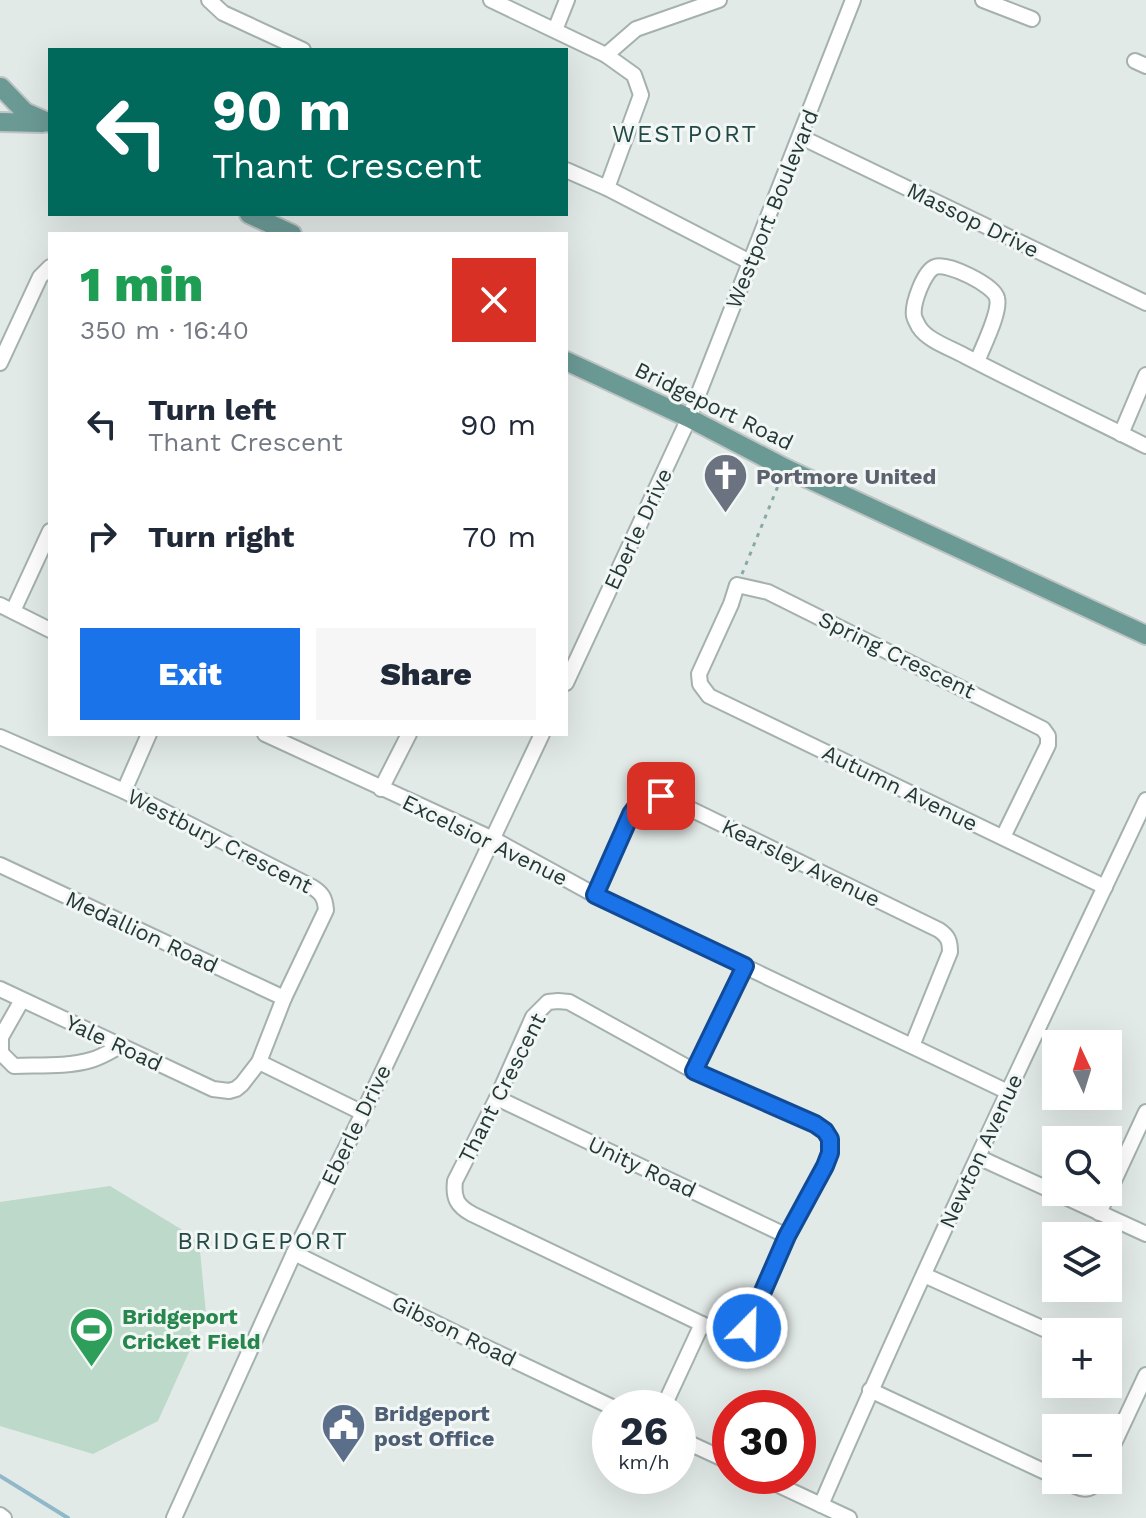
<!DOCTYPE html>
<html lang="en">
<head>
<meta charset="utf-8">
<style>
	body { margin:0; font-family:"Work Sans",sans-serif; background:#f6f6f7; color:#1f2937; height:100vh; display:flex; flex-direction:column; font-size:30px; white-space:nowrap }
	* { box-sizing:border-box; margin:0 }
	p { font-size:26px; color:#747a83 }
	.icon { flex:none; width:44px; height:44px; fill:none; stroke:currentColor; stroke-width:2; stroke-linecap:round; stroke-linejoin:round }
	.map { position:relative; flex:1; overflow:hidden }
	.panel { position:absolute; left:48px; top:232px; width:520px; height:504px; display:flex; flex-direction:column; background:#fff; border-radius:0px; box-shadow:0 8px 32px #0002 }
	.panel>* { flex:none }
	.hud { position:absolute; left:48px; top:48px; width:520px; height:168px; border-radius:0px; box-shadow:0 8px 32px #0002; background:#00695c; color:#fff; overflow:hidden }
	.needle { width:52px; rotate:356deg }
	.fabs { position:absolute; left:1042px; top:1030px; display:grid; gap:16px }
	.fabs a { display:grid; place-items:center; width:80px; height:80px; border-radius:0px; background:#fff; box-shadow:0 8px 32px #0002; font-size:40px }
	.speed { position:absolute; left:592px; top:1390px; display:flex; gap:16px; font-size:40px; font-weight:700; text-align:center }
	.speed>* { display:grid; place-content:center; width:104px; height:104px; border-radius:50%; background:#fff; box-shadow:0 8px 32px #0002; line-height:1 }
	.speed small { font-size:20px; font-weight:400 }
	.speed .limit { border:12px solid #d22; background:#fff; color:#111 }
	.pin { position:absolute; display:grid; place-items:center; width:68px; height:68px; color:#fff; margin:-34px; border-radius:16px; box-shadow:0 4px 12px #0006 }
	.me { position:absolute; width:88px; margin:-44px; rotate:23deg; stroke-linejoin:round; filter:drop-shadow(0 0 6px #0008) }
	.turn { display:flex; align-items:center; gap:28px; height:168px; padding:0 32px; font-size:36px }
	.turn .icon { width:104px; height:104px; stroke-width:2.5 }
	.turn b { display:block; font-size:56px; line-height:68px }
	.round { display:grid; place-items:center; flex:none; width:84px; height:84px; border-radius:0px; background:#f6f6f7 }
	.overview { display:flex; align-items:center; justify-content:space-between; height:136px; padding:0 32px }
	h1 { font-size:48px; font-weight:800; line-height:60px; color:#1e9e55 }
	.button { display:flex; gap:16px; margin-top:auto; padding:16px 32px }
	.button a { flex:1; height:92px; border-radius:0px; background:#1a73e8; color:#fff; font-size:32px; font-weight:800; line-height:92px; text-align:center }
	.button a+a { background:#f6f6f7; color:#1f2937 }
	ul { padding:0; list-style:none }
	li { display:flex; align-items:center; gap:24px; height:112px; padding:0 32px }
	li div { flex:1 }
	li b { display:block; font-size:30px }
	li em { font-style:normal }
	.map>svg:first-child { display:block }
	.green { fill:#bdd9c9 }
	.lines { fill:none; stroke-linecap:round; stroke-linejoin:round }
	.stream { stroke:#90b8c9; stroke-width:4 }
	.minor-casing { stroke:#a5b1af; stroke-width:18 }
	.major-casing { stroke:#bdc4c3; stroke-width:22 }
	.path { stroke:#86aaa4; stroke-width:3; stroke-dasharray:4 6; stroke-linecap:butt }
	.minor { stroke:#fff; stroke-width:14 }
	.major { stroke:#6b9a95; stroke-width:18 }
	.route-casing { stroke:#114b97; stroke-width:20 }
	.route { stroke:#1a73e8; stroke-width:14 }
	.labels { text-anchor:middle; dominant-baseline:central; stroke-width:6; stroke-linejoin:round; paint-order:stroke }
	.street-label { font-size:22px; fill:#243936; stroke:#f2f7f5 }
	.worship-label { font-size:22px; font-weight:bold; fill:#5b616d; stroke:#f2f7f5; text-anchor:start }
	.leisure-label { font-size:22px; font-weight:bold; fill:#27864d; stroke:#f2f7f5; text-anchor:start }
	.service-label { font-size:22px; font-weight:bold; fill:#4e5e75; stroke:#f2f7f5; text-anchor:start }
	.neighbourhood-label { font-size:24px; letter-spacing:2px; fill:#224945; stroke:#f2f7f5 }
</style>
</head>
<body>
<div class="map">
<svg width="1146" height="1518" viewBox="0 0 1146 1518">
	<rect width="100%" height="100%" fill="#e2eae8"/>
	<!-- green -->
	<path class="green" d="M 110,1186 L 199,1240 L 206,1314 L 158,1421 L 93,1454 L 0,1426 L 0,1202 Z"/>
	<g class="lines">
		<!-- stream -->
		<path class="stream" d="M 0,1476 L 68,1518"/>
		<defs>
			<g id="minor">
				<path d="M 209,0 L 223,13 L 303,50"/>
				<path d="M 491,0 L 606,55 L 634,75 L 641,95 L 607,188"/>
				<path d="M 983,0 L 1032,19"/>
				<path d="M 555,30 L 567,0"/>
				<path d="M 606,55 L 636,29 L 719,0"/>
				<path d="M 1135,61 L 1146,66"/>
				<path d="M 801,137 L 1146,303"/>
				<path d="M 566,170 L 607,188 L 750,262"/>
				<path d="M 977,362 C 982,348 1001,312 997,298 C 994,285 947,262 935,267 C 924,271 912,304 914,316 C 914,318 918,325 919,327 C 928,341 951,348 965,356 C 1025,387 1086,416 1146,446"/>
				<path d="M 0,363 L 40,277 L 50,267"/>
				<path d="M 1121,434 L 1146,375"/>
				<path d="M 0,605 L 50,630"/>
				<path d="M 13,611 L 50,531"/>
				<path d="M 566,683 L 689,418 L 853,0"/>
				<path d="M 265,734 L 493,839 L 595,895 L 1008,1092"/>
				<path d="M 0,737 L 124,791 L 312,887 C 322,893 325,898 326,910 L 284,998 L 259,1062 L 242,1084 L 236,1089 L 229,1091 L 213,1089 L 0,989"/>
				<path d="M 381,789 L 409,734"/>
				<path d="M 124,791 L 149,734"/>
				<path d="M 1003,837 L 1048,745 L 1048,736 L 1043,729 L 768,592 L 737,585 L 731,604 L 699,674 L 700,684 L 709,696 L 1105,887"/>
				<path d="M 0,865 L 284,998"/>
				<path d="M 595,895 L 631,814 C 643,796 651,793 672,800 L 939,930 C 948,936 950,941 950,952 L 912,1046"/>
				<path d="M 22,1000 L 1,1037 L 1,1053 L 14,1066 C 39,1065 67,1067 91,1060 C 102,1057 111,1051 120,1046"/>
				<path d="M 558,1001 L 569,1002 L 694,1071 L 815,1124 L 825,1131 L 830,1139 L 830,1153 L 825,1166 L 787,1236 L 747,1328 L 740,1337 L 728,1336 L 702,1324 L 472,1214 C 457,1206 453,1198 455,1181 L 497,1098 L 533,1017 L 548,1002 Z"/>
				<path d="M 259,1062 L 363,1113"/>
				<path d="M 694,1071 L 745,966"/>
				<path d="M 497,1098 L 787,1236"/>
				<path d="M 978,1157 L 1146,1234"/>
				<path d="M 1099,1213 L 1146,1112"/>
				<path d="M 294,1253 L 456,1333 L 614,1408"/>
				<path d="M 924,1275 L 1044,1329"/>
				<path d="M 870,1390 L 1056,1477"/>
				<path d="M 663,1408 L 702,1324"/>
				<path d="M 678,1438 L 730,1462"/>
				<path d="M 1108,1456 L 1146,1375"/>
				<path d="M 759,1476 L 849,1518"/>
				<path d="M 1063,1480 C 1075,1486 1089,1496 1097,1480"/>
				<path d="M 821,1505 C 924,1267 1035,1034 1146,800"/>
				<path d="M 0,1515 L 4,1518"/>
				<path d="M 174,1518 L 294,1253 L 363,1113 L 542,734"/>
			</g>
			<g id="major">
				<path d="M 1,87 L 25,112 L 50,123"/>
				<path d="M 0,122 L 43,123"/>
				<path d="M 249,214 L 292,234"/>
				<path d="M 566,361 L 689,418 L 785,468 L 1146,635"/>
			</g>
		</defs>
		<!-- minor casing -->
		<use href="#minor" class="minor-casing"/>
		<!-- major casing -->
		<use href="#major" class="major-casing"/>
		<!-- path -->
		<path class="path" d="M 742,574 L 780,481"/>
		<!-- minor -->
		<use href="#minor" class="minor"/>
		<!-- major -->
		<use href="#major" class="major"/>
	</g>
	<g class="lines">
		<defs>
			<path id="route" d="M 661,796 C 645,797 640,801 631,814 L 595,895 L 745,966 L 694,1071 L 815,1124 L 825,1131 L 830,1139 L 830,1153 L 825,1166 L 787,1236 L 747,1328"/>
		</defs>
		<!-- route casing -->
		<use href="#route" class="route-casing"/>
		<!-- route -->
		<use href="#route" class="route"/>
	</g>
	<!-- icons -->
	<defs>
		<symbol id="church-pin" viewBox="-11 -11 22 30"><path d="M0 17L-7.5 6A9.5 9.5 0 1 1 7.5 6Z" fill="#6b7280" stroke="#f2f7f5"/><path d="M-1.2-6h2.4v3.5h3.3v2.4h-3.3V6h-2.4V-.1h-3.3v-2.4h3.3Z" fill="#fff"/></symbol>
		<symbol id="stadium-pin" viewBox="-11 -11 22 30"><path d="M0 17L-7.5 6A9.5 9.5 0 1 1 7.5 6Z" fill="#2e9e5b" stroke="#f2f7f5"/><path d="M0-5a6.5 5 0 1 0 0 10a6.5 5 0 1 0 0-10ZM-3.5-1.8h7v3.6h-7Z" fill="#fff"/></symbol>
		<symbol id="civic-pin" viewBox="-11 -11 22 30"><path d="M0 17L-7.5 6A9.5 9.5 0 1 1 7.5 6Z" fill="#5c6f8a" stroke="#f2f7f5"/><path d="M-.6-6.5H3V-4.5H.6V-3L4-1V1h2V6H-6V1h2V-1L-.6-3ZM-1.2 2.5V6h2.4V2.5Z" fill="#fff"/></symbol>
	</defs>
	<g fill-rule="evenodd">
		<use href="#church-pin" x="700" y="450" width="51" height="69"/>
		<use href="#stadium-pin" x="66" y="1304" width="51" height="69"/>
		<use href="#civic-pin" x="318" y="1400" width="51" height="69"/>
	</g>
	<g class="labels">
		<!-- street labels -->
		<g class="street-label">
			<text transform="translate(772 209) rotate(-68)">Westport Boulevard</text>
			<text transform="translate(973 220) rotate(26)">Massop Drive</text>
			<text transform="translate(714 406) rotate(26)">Bridgeport Road</text>
			<text transform="translate(638 529) rotate(-65)">Eberle Drive</text>
			<text transform="translate(897 655) rotate(26)">Spring Crescent</text>
			<text transform="translate(900 788) rotate(26)">Autumn Avenue</text>
			<text transform="translate(485 840) rotate(26)">Excelsior Avenue</text>
			<text transform="translate(220 841) rotate(27)">Westbury Crescent</text>
			<text transform="translate(801 863) rotate(26)">Kearsley Avenue</text>
			<text transform="translate(142 932) rotate(25)">Medallion Road</text>
			<text transform="translate(114 1043) rotate(25)">Yale Road</text>
			<text transform="translate(502 1088) rotate(-63)">Thant Crescent</text>
			<text transform="translate(356 1125) rotate(-64)">Eberle Drive</text>
			<text transform="translate(981 1151) rotate(-65)">Newton Avenue</text>
			<text transform="translate(642 1167) rotate(25)">Unity Road</text>
			<text transform="translate(454 1331) rotate(26)">Gibson Road</text>
		</g>
		<!-- worship labels -->
		<g class="worship-label">
			<text x="756" y="476">Portmore United</text>
		</g>
		<!-- leisure labels -->
		<g class="leisure-label">
			<text x="122" y="1316">Bridgeport<tspan x="122" dy="25">Cricket Field</tspan></text>
		</g>
		<!-- service labels -->
		<g class="service-label">
			<text x="374" y="1413">Bridgeport<tspan x="374" dy="25">post Office</tspan></text>
		</g>
		<!-- neighbourhood labels -->
		<g class="neighbourhood-label">
			<text x="685" y="134">WESTPORT</text>
			<text x="263" y="1241">BRIDGEPORT</text>
		</g>
	</g>
</svg>
<div class="fabs">
<a><svg class="needle" viewBox="-14 -14 28 28"><path d="M0-13l5 13h-10z" fill="#e53935"/><path d="M0 13l5-13h-10z" fill="#747a83"/></svg></a>
<a><svg class="icon" aria-label="search" viewBox="0 0 24 24"><circle cx="10" cy="10" r="6"/><path d="M15 15l6 6"/></svg></a>
<a><svg class="icon" aria-label="layers" viewBox="0 0 24 24"><path d="M12 4l9 5-9 5-9-5zM3 14l9 5 9-5"/></svg></a>
<a>+</a>
<a>−</a>
</div>
<div class="speed"><div>26<small>km/h</small></div><div class="limit">30</div></div>
<div class="pin" style="left:661px;top:796px;background:#d93025"><svg class="icon" aria-label="arrive" viewBox="0 0 24 24"><path d="M6 21V4h12l-3 4 3 4H6"/></svg></div>
<svg class="me" style="left:747px;top:1328px" viewBox="-20 -20 40 40"><circle r="17" fill="#1a73e8" stroke="#fff" stroke-width="3"/><path d="M0-11L8 9 0 5-8 9z" fill="#fff"/></svg>
<div class="hud">
<div class="turn"><svg class="icon" aria-label="left" viewBox="0 0 24 24"><path d="M17 20v-9H6M10 6l-5 5 5 5"/></svg><div><b>90 m</b>Thant Crescent</div></div>
</div>
<section class="panel">
<div class="overview"><div><h1>1 min</h1><p>350 m · 16:40</p></div><a class="round" style="background:#d93025;color:#fff"><svg class="icon" aria-label="close" viewBox="0 0 24 24"><path d="M6 6l12 12M18 6L6 18"/></svg></a></div>
<ul>
<li><svg class="icon" aria-label="left" viewBox="0 0 24 24"><path d="M17 20v-9H6M10 6l-5 5 5 5"/></svg><div><b>Turn left</b><p>Thant Crescent</p></div><em>90 m</em></li>
<li><svg class="icon" aria-label="right" viewBox="0 0 24 24"><path d="M7 20v-9h11M14 6l5 5-5 5"/></svg><div><b>Turn right</b></div><em>70 m</em></li>
</ul>
<div class="button"><a>Exit</a><a>Share</a></div>
</section>
</div>
</body>
</html>
